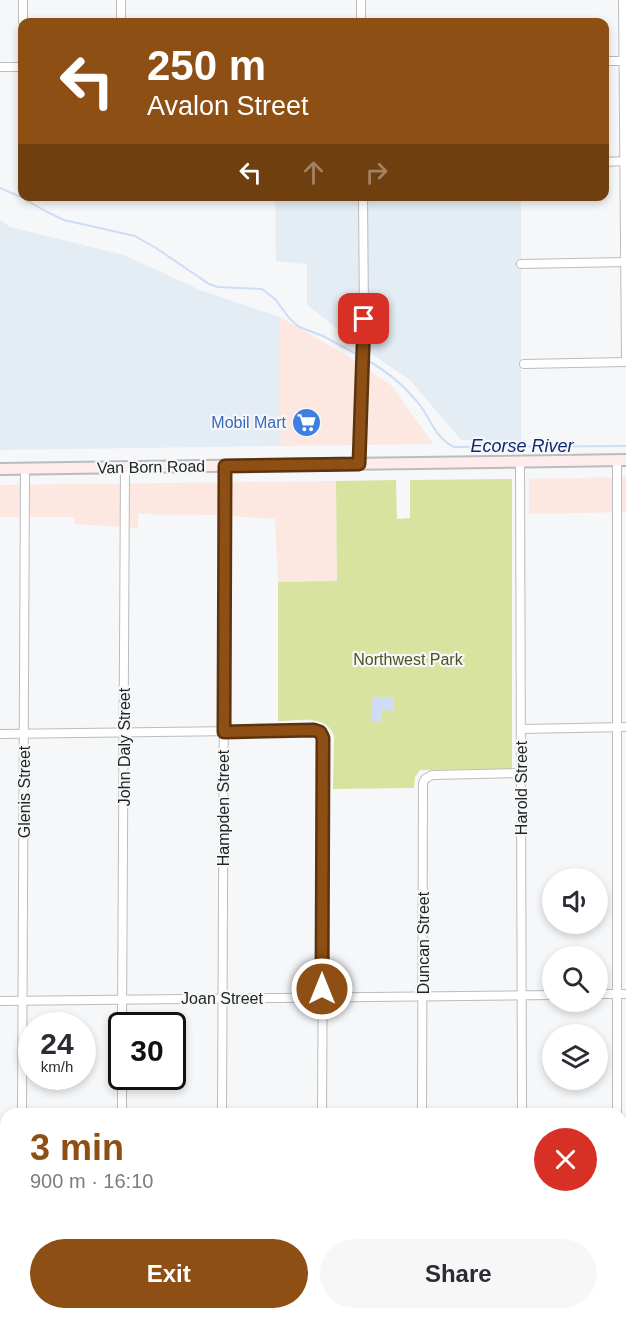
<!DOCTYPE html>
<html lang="en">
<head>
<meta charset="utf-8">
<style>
	body { margin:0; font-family:Helvetica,sans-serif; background:#f7f7f7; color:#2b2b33; height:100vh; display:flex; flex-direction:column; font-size:22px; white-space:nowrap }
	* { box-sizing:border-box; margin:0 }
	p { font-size:20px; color:#7c7c81 }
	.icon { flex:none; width:33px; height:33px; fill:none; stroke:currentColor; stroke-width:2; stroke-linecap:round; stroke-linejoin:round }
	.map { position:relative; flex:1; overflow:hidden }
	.side { position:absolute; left:0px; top:1108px; width:627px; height:212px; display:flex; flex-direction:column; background:#fff; border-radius:18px 18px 0 0; box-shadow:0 3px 9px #0003 }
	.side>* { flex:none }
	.top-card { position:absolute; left:18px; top:18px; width:591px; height:183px; border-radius:12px; box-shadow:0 3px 9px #0003; background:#8d4f13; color:#fff; overflow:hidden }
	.fabs { position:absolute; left:542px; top:868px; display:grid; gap:12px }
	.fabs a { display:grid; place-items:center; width:66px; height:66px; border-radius:50%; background:#fff; box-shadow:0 3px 9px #0003; font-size:30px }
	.speed { position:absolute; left:18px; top:1012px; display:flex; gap:12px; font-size:30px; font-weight:700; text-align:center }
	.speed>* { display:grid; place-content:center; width:78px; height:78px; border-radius:50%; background:#fff; box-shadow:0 3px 9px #0003; line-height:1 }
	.speed small { font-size:15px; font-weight:400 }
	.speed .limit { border:3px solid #111; border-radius:9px; background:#fff; color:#111 }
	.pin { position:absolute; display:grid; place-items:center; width:51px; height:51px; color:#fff; margin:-26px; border-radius:12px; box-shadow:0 3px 9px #0006 }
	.me { position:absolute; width:66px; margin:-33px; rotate:0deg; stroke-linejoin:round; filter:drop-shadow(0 0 4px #0008) }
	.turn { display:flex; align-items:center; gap:21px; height:126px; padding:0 30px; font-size:27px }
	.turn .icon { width:78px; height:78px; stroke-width:2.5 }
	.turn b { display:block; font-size:42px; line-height:51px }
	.lanes { display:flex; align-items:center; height:57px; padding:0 30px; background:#0003; justify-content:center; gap:30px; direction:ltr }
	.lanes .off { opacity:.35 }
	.round { display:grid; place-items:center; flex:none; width:63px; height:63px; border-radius:32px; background:#f7f7f7 }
	.headline { display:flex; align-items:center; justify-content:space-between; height:102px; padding:0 30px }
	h1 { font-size:36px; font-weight:700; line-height:45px; color:#8d4f13 }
	.action { display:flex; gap:12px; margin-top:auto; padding:12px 30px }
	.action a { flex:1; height:69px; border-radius:36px; background:#8d4f13; color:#fff; font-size:24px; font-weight:700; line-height:69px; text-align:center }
	.action a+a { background:#f7f7f7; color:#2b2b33 }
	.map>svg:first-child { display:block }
	.commercial { fill:#fce8e0 }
	.built { fill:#e4ecf4 }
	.green { fill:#d9e3a0 }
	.water { fill:#cfdcf6 }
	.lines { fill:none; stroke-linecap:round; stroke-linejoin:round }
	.stream { stroke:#cfdcf6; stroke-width:2 }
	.minor-casing { stroke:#babcbe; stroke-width:10 }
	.secondary-casing { stroke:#babcbe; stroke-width:14 }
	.minor { stroke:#fff; stroke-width:8 }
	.secondary { stroke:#feecec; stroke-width:10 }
	.route-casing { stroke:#5c330c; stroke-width:15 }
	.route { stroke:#8d4f13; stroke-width:10 }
	.labels { text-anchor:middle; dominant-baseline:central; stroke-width:4.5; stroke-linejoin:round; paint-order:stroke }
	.shop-label { font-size:16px; fill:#366cbe; stroke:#f5f7f9; text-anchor:end }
	.street-label { font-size:16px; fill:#232424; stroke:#f5f7f9 }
	.park-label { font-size:16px; fill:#4d541e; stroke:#f5f7f9 }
	.water-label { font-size:18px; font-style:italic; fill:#102b72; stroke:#f5f7f9 }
</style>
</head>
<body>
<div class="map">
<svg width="626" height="1319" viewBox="0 0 626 1319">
	<rect width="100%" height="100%" fill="#f5f7f9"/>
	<!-- commercial -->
	<g class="commercial">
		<path d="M 280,317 L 353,359 L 392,386 L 433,444 L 280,446 Z"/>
		<path d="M 626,477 L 626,512 L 529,514 L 529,479 Z"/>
		<path d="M 336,481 L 337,582 L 278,582 L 275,519 L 218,515 L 138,514 L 138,528 L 75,524 L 75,517 L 0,517 L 0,485 Z"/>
	</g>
	<!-- built -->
	<g class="built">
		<path d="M 275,197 L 521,197 L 521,441 L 461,440 L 411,381 L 346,336 L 307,304 L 307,264 L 276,261 Z"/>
		<path d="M 0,220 L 10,227 L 124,255 L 200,290 L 280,317 L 280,446 L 0,450 Z"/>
		<path d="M 6,1238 L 6,1314 L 117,1314 L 117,1319 L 0,1319 L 0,1239 Z"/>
	</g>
	<!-- green -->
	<path class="green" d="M 512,479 L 512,769 L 420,770 L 415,777 L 414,788 L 333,789 L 334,736 C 326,713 296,721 278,721 L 278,582 L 337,581 L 336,481 L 396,480 L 397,519 L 410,518 L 410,480 Z"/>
	<!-- water -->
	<path class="water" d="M 371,697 L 394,697 L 394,710 L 393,711 L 382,710 L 382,722 L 371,722 Z"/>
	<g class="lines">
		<!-- stream -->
		<g class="stream">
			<path d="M 0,188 L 23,198 L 47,212 L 64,220 L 135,236 L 156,248 L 209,284 L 218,287 L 262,289 L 275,299 L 290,319 L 299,327 L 323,336 L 360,356"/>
			<path d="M 365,359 C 385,370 404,385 419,404 C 431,419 435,438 454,447 L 626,446"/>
			<path d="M 131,1319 L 134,1314"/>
		</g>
		<defs>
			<g id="minor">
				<path d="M 23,0 L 23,22"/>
				<path d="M 121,0 L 121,22"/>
				<path d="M 361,0 L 361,22"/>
				<path d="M 623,0 L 626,359"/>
				<path d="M 604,61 L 626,61"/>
				<path d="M 0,67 L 22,67"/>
				<path d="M 604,162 L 626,161"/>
				<path d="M 521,264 L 626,262"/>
				<path d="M 524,364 L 626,362"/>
				<path d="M 617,460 L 617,1114"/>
				<path d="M 520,462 L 522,1114"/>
				<path d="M 359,464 L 364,319 L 363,196"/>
				<path d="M 521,729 L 626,727"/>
				<path d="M 0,734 L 314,730 C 326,734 324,744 324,755 L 322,1114"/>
				<path d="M 597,994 L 626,994"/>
				<path d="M 0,1001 L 552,995"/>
				<path d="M 122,1026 L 125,467"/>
				<path d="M 22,1114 L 25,469"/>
				<path d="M 122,1114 L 122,1077"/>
				<path d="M 222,1114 L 225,466"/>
				<path d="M 422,1114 L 423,783 L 425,779 L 432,775 L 521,773"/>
				<path d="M 621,1190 L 626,1190"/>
				<path d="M 0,1233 L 6,1232"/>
				<path d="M 393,1314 L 394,1319"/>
			</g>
			<path id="secondary" d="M 0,469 L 626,460"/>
		</defs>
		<!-- minor casing -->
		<use href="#minor" class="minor-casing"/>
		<!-- secondary casing -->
		<use href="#secondary" class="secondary-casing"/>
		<!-- minor -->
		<use href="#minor" class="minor"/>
		<!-- secondary -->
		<use href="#secondary" class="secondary"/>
	</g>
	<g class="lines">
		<defs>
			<path id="route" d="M 322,989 L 323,738 L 320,732 L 314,730 L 224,732 L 225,466 L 359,464 L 364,319"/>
		</defs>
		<!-- route casing -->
		<use href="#route" class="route-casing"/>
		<!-- route -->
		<use href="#route" class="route"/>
	</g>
	<!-- icons -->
	<defs>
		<symbol id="supermarket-disc" viewBox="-11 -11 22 22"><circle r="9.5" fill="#3f7fe0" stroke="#f5f7f9"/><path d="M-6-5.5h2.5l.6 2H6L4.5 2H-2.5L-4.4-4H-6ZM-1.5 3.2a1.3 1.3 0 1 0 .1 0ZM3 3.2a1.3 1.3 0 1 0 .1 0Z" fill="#fff"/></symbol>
	</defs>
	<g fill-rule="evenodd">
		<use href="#supermarket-disc" x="290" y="406" width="33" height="33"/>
	</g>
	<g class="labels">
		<!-- shop labels -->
		<g class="shop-label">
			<text x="286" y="422">Mobil Mart</text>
		</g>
		<!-- street labels -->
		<g class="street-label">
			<text transform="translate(151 467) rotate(-1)">Van Born Road</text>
			<text transform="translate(124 747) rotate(-90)">John Daly Street</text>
			<text transform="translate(521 788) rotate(-90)">Harold Street</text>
			<text transform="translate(24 792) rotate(-90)">Glenis Street</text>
			<text transform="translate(223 808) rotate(-90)">Hampden Street</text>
			<text transform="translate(423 943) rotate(-90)">Duncan Street</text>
			<text x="222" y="998">Joan Street</text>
		</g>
		<!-- park labels -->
		<g class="park-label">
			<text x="408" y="659">Northwest Park</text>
		</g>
		<!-- water labels -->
		<g class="water-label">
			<text x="522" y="446">Ecorse River</text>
		</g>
	</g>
</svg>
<div class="fabs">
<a><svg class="icon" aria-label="sound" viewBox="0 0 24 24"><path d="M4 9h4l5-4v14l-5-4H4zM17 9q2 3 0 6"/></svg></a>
<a><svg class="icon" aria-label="search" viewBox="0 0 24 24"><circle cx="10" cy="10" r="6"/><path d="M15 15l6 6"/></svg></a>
<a><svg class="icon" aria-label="layers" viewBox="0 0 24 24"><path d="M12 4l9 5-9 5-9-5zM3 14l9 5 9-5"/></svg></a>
</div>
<div class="speed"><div>24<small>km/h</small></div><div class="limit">30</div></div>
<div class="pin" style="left:364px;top:319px;background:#d93025"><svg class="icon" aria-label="arrive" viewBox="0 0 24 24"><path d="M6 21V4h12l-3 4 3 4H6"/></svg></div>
<svg class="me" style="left:322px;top:989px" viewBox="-20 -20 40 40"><circle r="17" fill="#8d4f13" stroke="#fff" stroke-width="3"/><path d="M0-11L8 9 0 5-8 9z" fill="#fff"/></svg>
<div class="top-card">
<div class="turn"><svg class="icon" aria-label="left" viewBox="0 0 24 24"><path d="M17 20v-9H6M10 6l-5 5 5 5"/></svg><div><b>250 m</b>Avalon Street</div></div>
<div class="lanes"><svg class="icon" aria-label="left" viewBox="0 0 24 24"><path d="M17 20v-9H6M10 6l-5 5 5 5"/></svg><svg class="icon off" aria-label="ahead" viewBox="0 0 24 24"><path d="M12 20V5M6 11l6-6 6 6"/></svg><svg class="icon off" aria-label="right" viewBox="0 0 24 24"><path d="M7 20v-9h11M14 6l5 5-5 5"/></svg></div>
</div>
<section class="side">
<div class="headline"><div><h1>3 min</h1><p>900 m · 16:10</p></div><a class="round" style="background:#d93025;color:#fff"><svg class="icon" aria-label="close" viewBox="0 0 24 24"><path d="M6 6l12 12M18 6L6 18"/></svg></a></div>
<div class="action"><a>Exit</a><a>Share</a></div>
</section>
</div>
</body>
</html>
